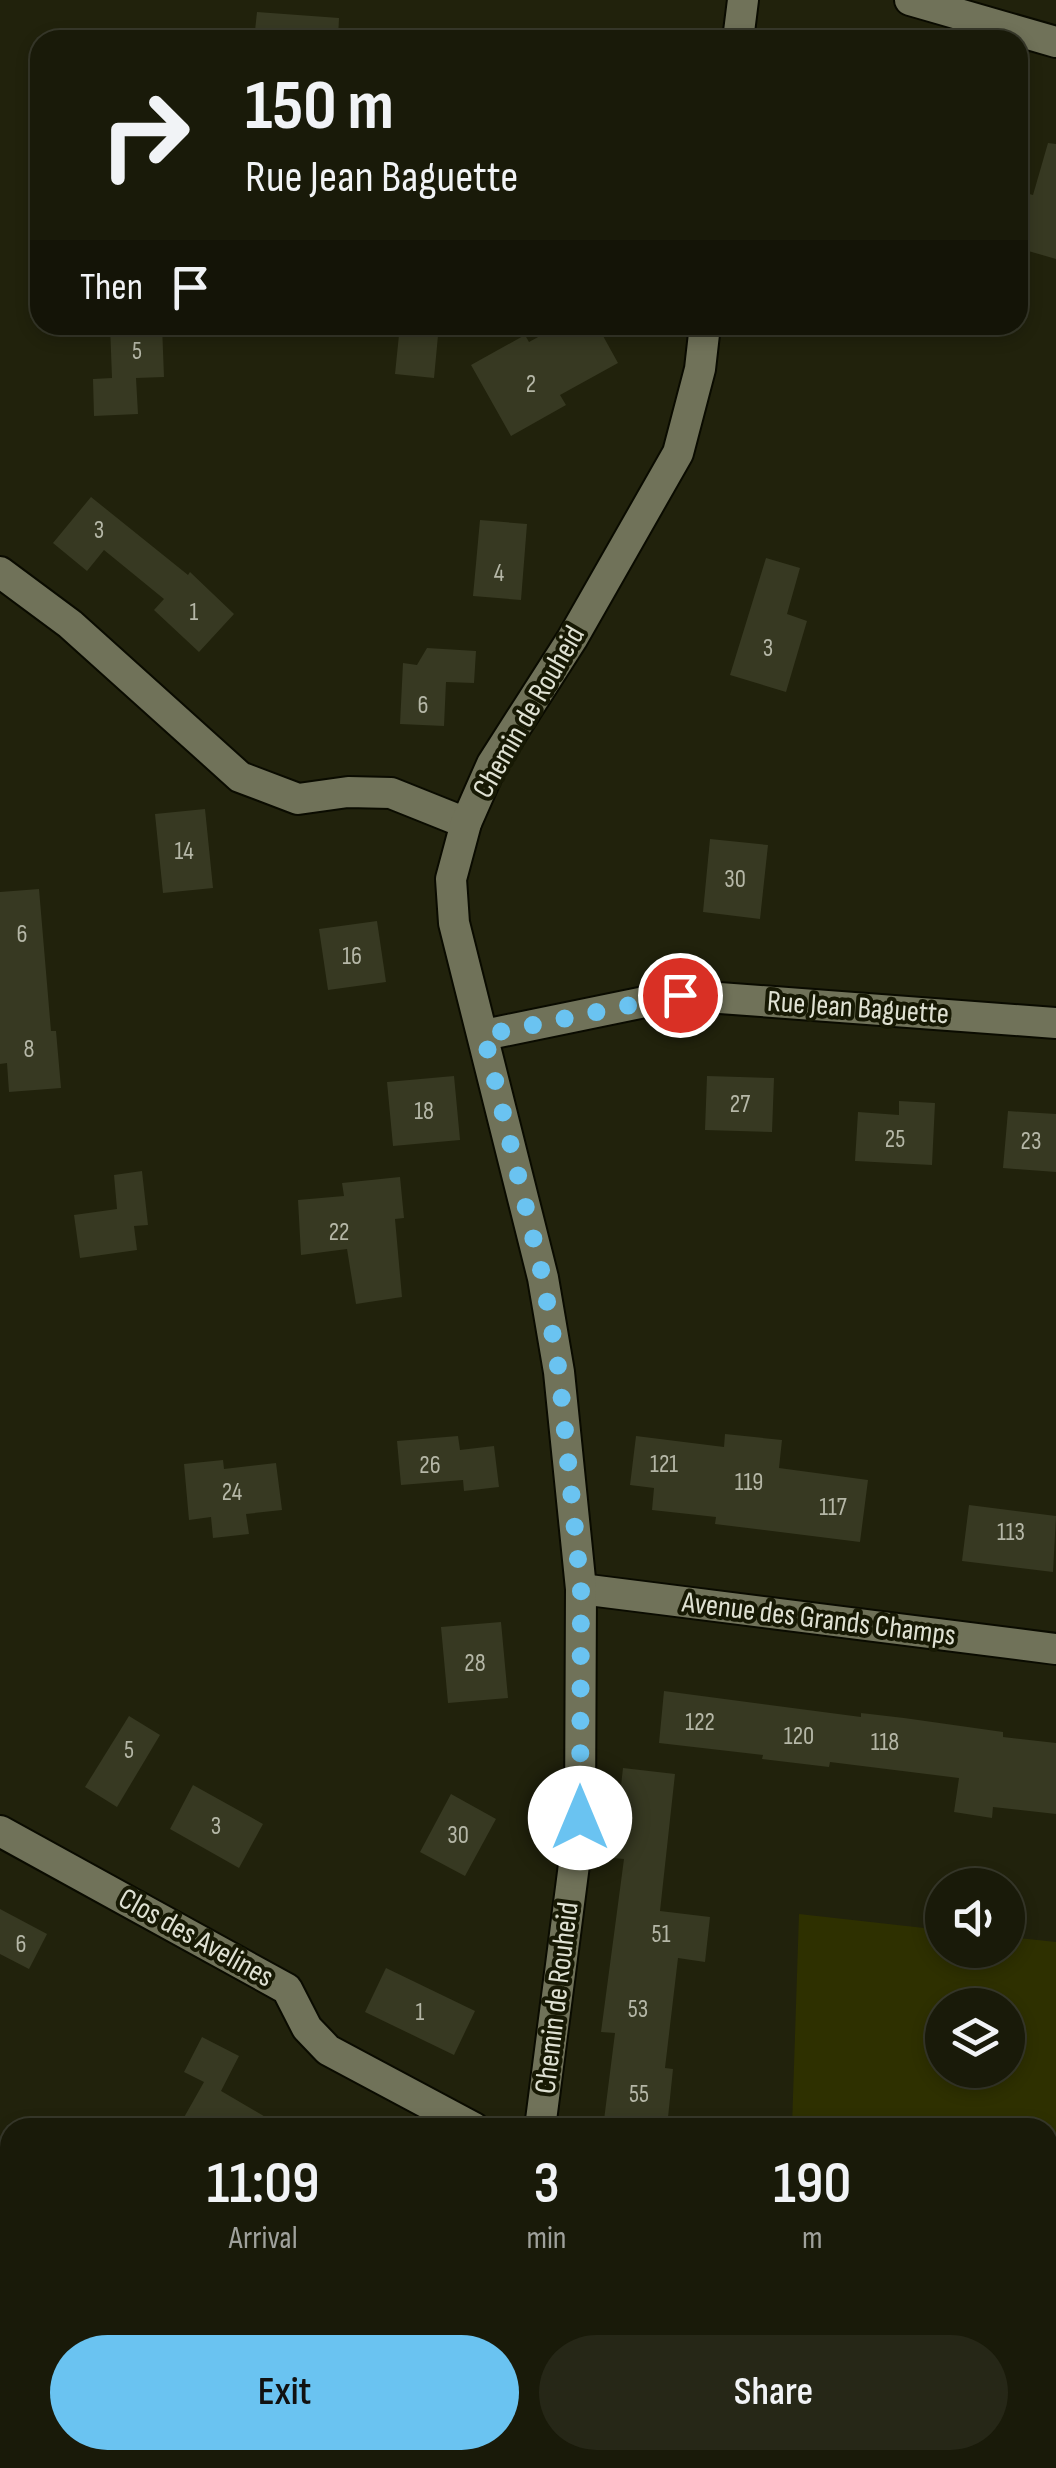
<!DOCTYPE html>
<html lang="en">
<head>
<meta charset="utf-8">
<style>
	body { margin:0; font-family:"Sofia Sans Condensed",sans-serif; background:#262717; color:#f1f3f6; height:100vh; display:flex; flex-direction:column; font-size:38px; white-space:nowrap }
	* { box-sizing:border-box; margin:0 }
	p { font-size:32px; color:#9fa19c }
	.icon { flex:none; width:55px; height:55px; fill:none; stroke:currentColor; stroke-width:2; stroke-linecap:round; stroke-linejoin:round }
	.map { position:relative; flex:1; overflow:hidden }
	.sheet { position:absolute; left:0px; top:2118px; width:1058px; height:352px; display:flex; flex-direction:column; background:#191a09; border-radius:30px 30px 0 0; box-shadow:0 5px 15px #0003,0 0 0 2px #37382a }
	.sheet>* { flex:none }
	.guide { position:absolute; left:30px; top:30px; width:998px; height:305px; border-radius:30px; box-shadow:0 5px 15px #0003,0 0 0 2px #37382a; background:#191a09; color:#f1f3f6; overflow:hidden }
	.fabs { position:absolute; left:925px; top:1868px; display:grid; gap:20px }
	.fabs a { display:grid; place-items:center; width:100px; height:100px; border-radius:50%; background:#191a09; box-shadow:0 5px 15px #0003,0 0 0 2px #37382a; font-size:50px }
	.pin { position:absolute; display:grid; place-items:center; width:85px; height:85px; color:#fff; margin:-42px; border:5px solid #fff; border-radius:50%; box-shadow:0 2px 10px #0007 }
	.me { position:absolute; width:110px; margin:-55px; rotate:0deg; stroke-linejoin:round; filter:drop-shadow(0 0 8px #0008) }
	.turn { display:flex; align-items:center; gap:35px; height:210px; padding:0 50px; font-size:45px }
	.turn .icon { width:130px; height:130px; stroke-width:2.5 }
	.turn b { display:block; font-size:70px; line-height:85px }
	.then { display:flex; align-items:center; height:95px; padding:0 50px; background:#0003; gap:20px; font-size:38px }
	.eta { display:flex; justify-content:space-evenly; align-items:center; height:170px; text-align:center }
	.eta b { font-size:60px; font-weight:600; line-height:70px }
	.button { display:flex; gap:20px; margin-top:auto; padding:20px 50px }
	.button a { flex:1; height:115px; border-radius:60px; background:#6ac3f1; color:#111; font-size:40px; font-weight:600; line-height:115px; text-align:center }
	.button a+a { background:#262717; color:#f1f3f6 }
	.map>svg:first-child { display:block }
	.green { fill:#2e3000; fill-rule:evenodd }
	.building { fill:#373922 }
	.lines { fill:none; stroke-linecap:round; stroke-linejoin:round }
	.street-casing { stroke:#0a0b00; stroke-width:34 }
	.street { stroke:#707259; stroke-width:30 }
	.route { stroke:#6ac3f1; stroke-width:18; stroke-dasharray:0 32.4 }
	.labels { text-anchor:middle; dominant-baseline:central; stroke-width:8; stroke-linejoin:round; paint-order:stroke }
	.number-label { font-size:25px; fill:#b5b7a7 }
	.street-label { font-size:30px; fill:#dfe1d3; stroke:#171904 }
</style>
</head>
<body>
<div class="map">
<svg width="1056" height="2468" viewBox="0 0 1056 2468">
	<rect width="100%" height="100%" fill="#21220c"/>
	<!-- green -->
	<path class="green" d="M 799,1914 L 942,1930 L 942,1950 L 1008,1950 L 1008,1937 L 1056,1942 L 1056,2468 L 655,2468 L 659,2460 L 1048,2460 L 1048,2128 L 792,2127 ZM 942,2005 L 1008,2005 L 1008,2070 L 942,2070 Z"/>
	<!-- building -->
	<g class="building">
		<path d="M 257,12 L 339,18 L 338,40 L 254,40 Z"/>
		<path d="M 1048,143 L 1056,144 L 1056,259 L 1018,248 L 1018,191 L 1033,195 Z"/>
		<path d="M 110,325 L 162,325 L 164,377 L 136,378 L 138,414 L 94,416 L 93,379 L 112,378 Z"/>
		<path d="M 400,325 L 439,325 L 434,378 L 395,374 Z"/>
		<path d="M 560,325 L 597,325 L 618,363 L 560,395 L 566,405 L 511,436 L 471,365 L 525,335 L 529,342 Z"/>
		<path d="M 91,497 L 188,575 L 190,572 L 234,614 L 199,652 L 154,610 L 164,599 L 104,550 L 87,571 L 53,543 Z"/>
		<path d="M 480,520 L 527,524 L 521,600 L 473,596 Z"/>
		<path d="M 766,558 L 800,568 L 787,614 L 807,621 L 786,692 L 730,675 Z"/>
		<path d="M 427,648 L 476,651 L 474,683 L 446,682 L 444,726 L 400,724 L 403,663 L 417,665 Z"/>
		<path d="M 205,809 L 213,888 L 163,893 L 155,814 Z"/>
		<path d="M 710,839 L 768,845 L 760,919 L 703,912 Z"/>
		<path d="M 39,889 L 51,1031 L 56,1031 L 61,1088 L 9,1092 L 7,1063 L 0,1064 L 0,892 Z"/>
		<path d="M 377,921 L 386,982 L 328,990 L 319,929 Z"/>
		<path d="M 454,1076 L 460,1140 L 393,1146 L 387,1082 Z"/>
		<path d="M 707,1076 L 774,1078 L 772,1132 L 705,1130 Z"/>
		<path d="M 899,1101 L 935,1103 L 932,1165 L 855,1161 L 858,1112 L 899,1115 Z"/>
		<path d="M 1008,1111 L 1056,1114 L 1056,1172 L 1003,1168 Z"/>
		<path d="M 142,1171 L 148,1225 L 134,1226 L 137,1250 L 80,1258 L 74,1215 L 117,1209 L 114,1175 Z"/>
		<path d="M 400,1177 L 404,1218 L 395,1219 L 402,1297 L 356,1304 L 347,1249 L 301,1255 L 298,1200 L 344,1196 L 342,1183 Z"/>
		<path d="M 725,1434 L 782,1440 L 779,1468 L 868,1480 L 860,1542 L 715,1524 L 716,1517 L 652,1510 L 654,1488 L 630,1485 L 636,1436 L 724,1447 Z"/>
		<path d="M 458,1436 L 460,1450 L 494,1446 L 499,1487 L 464,1491 L 463,1480 L 401,1485 L 397,1441 Z"/>
		<path d="M 223,1460 L 224,1469 L 276,1463 L 282,1510 L 246,1514 L 249,1534 L 213,1538 L 211,1517 L 189,1520 L 184,1464 Z"/>
		<path d="M 969,1505 L 1056,1516 L 1053,1572 L 962,1561 Z"/>
		<path d="M 501,1622 L 508,1698 L 448,1703 L 441,1627 Z"/>
		<path d="M 664,1691 L 861,1717 L 861,1713 L 904,1718 L 1003,1732 L 1003,1737 L 1056,1743 L 1056,1814 L 993,1807 L 992,1818 L 954,1812 L 959,1778 L 830,1762 L 829,1767 L 762,1759 L 763,1755 L 659,1743 Z"/>
		<path d="M 129,1716 L 160,1735 L 117,1807 L 85,1787 Z"/>
		<path d="M 623,1768 L 675,1774 L 660,1911 L 710,1917 L 705,1962 L 678,1958 L 665,2068 L 673,2069 L 667,2127 L 604,2120 L 615,2033 L 601,2032 L 624,1859 L 613,1858 Z"/>
		<path d="M 193,1785 L 263,1824 L 239,1868 L 170,1829 Z"/>
		<path d="M 451,1794 L 496,1819 L 465,1876 L 420,1852 Z"/>
		<path d="M 0,1909 L 47,1934 L 29,1969 L 0,1954 Z"/>
		<path d="M 386,1968 L 475,2011 L 454,2055 L 365,2012 Z"/>
		<path d="M 202,2037 L 239,2056 L 221,2091 L 216,2088 L 284,2128 L 178,2128 L 204,2082 L 184,2072 Z"/>
	</g>
	<g class="lines">
		<defs>
			<g id="street">
				<path d="M 910,0 L 1056,42"/>
				<path d="M 738,40 L 743,0"/>
				<path d="M 0,572 L 70,624 L 240,777 L 298,799 L 348,792 L 391,793 L 466,823"/>
				<path d="M 484,1035 L 679,995 L 1056,1023"/>
				<path d="M 581,1589 L 1056,1649"/>
				<path d="M 0,1831 L 287,1989 L 307,2028 L 328,2050 L 474,2128"/>
				<path d="M 540,2128 L 580,1818 L 581,1589 L 559,1372 L 543,1278 L 454,923 L 451,879 L 466,823 L 492,764 L 572,639 L 678,453 L 700,369 L 705,325"/>
				<path d="M 377,2468 L 381,2460"/>
			</g>
		</defs>
		<!-- street casing -->
		<use href="#street" class="street-casing"/>
		<!-- street -->
		<use href="#street" class="street"/>
	</g>
	<g class="lines">
		<!-- route -->
		<path class="route" d="M 580,1818 L 581,1589 L 559,1372 L 543,1278 L 484,1035 L 680,995"/>
	</g>
	<g class="labels">
		<!-- number labels -->
		<g class="number-label">
			<text x="137" y="351">5</text>
			<text x="531" y="384">2</text>
			<text x="99" y="530">3</text>
			<text x="499" y="573">4</text>
			<text x="194" y="612">1</text>
			<text x="768" y="648">3</text>
			<text x="423" y="705">6</text>
			<text x="184" y="851">14</text>
			<text x="735" y="879">30</text>
			<text x="22" y="934">6</text>
			<text x="352" y="956">16</text>
			<text x="29" y="1049">8</text>
			<text x="740" y="1104">27</text>
			<text x="424" y="1111">18</text>
			<text x="895" y="1139">25</text>
			<text x="1031" y="1141">23</text>
			<text x="339" y="1232">22</text>
			<text x="664" y="1464">121</text>
			<text x="430" y="1465">26</text>
			<text x="749" y="1482">119</text>
			<text x="232" y="1492">24</text>
			<text x="833" y="1507">117</text>
			<text x="1011" y="1532">113</text>
			<text x="475" y="1663">28</text>
			<text x="700" y="1722">122</text>
			<text x="799" y="1736">120</text>
			<text x="885" y="1742">118</text>
			<text x="129" y="1750">5</text>
			<text x="216" y="1826">3</text>
			<text x="458" y="1835">30</text>
			<text x="661" y="1934">51</text>
			<text x="21" y="1944">6</text>
			<text x="638" y="2009">53</text>
			<text x="420" y="2012">1</text>
			<text x="639" y="2094">55</text>
		</g>
		<!-- street labels -->
		<g class="street-label">
			<text transform="translate(529 712) rotate(-60)">Chemin de Rouheid</text>
			<text transform="translate(858 1008) rotate(4)">Rue Jean Baguette</text>
			<text transform="translate(819 1619) rotate(7)">Avenue des Grands Champs</text>
			<text transform="translate(196 1938) rotate(29)">Clos des Avelines</text>
			<text transform="translate(557 1998) rotate(-83)">Chemin de Rouheid</text>
		</g>
	</g>
</svg>
<div class="fabs">
<a><svg class="icon" aria-label="sound" viewBox="0 0 24 24"><path d="M4 9h4l5-4v14l-5-4H4zM17 9q2 3 0 6"/></svg></a>
<a><svg class="icon" aria-label="layers" viewBox="0 0 24 24"><path d="M12 4l9 5-9 5-9-5zM3 14l9 5 9-5"/></svg></a>
</div>
<div class="pin" style="left:680px;top:995px;background:#d93025"><svg class="icon" aria-label="arrive" viewBox="0 0 24 24"><path d="M6 21V4h12l-3 4 3 4H6"/></svg></div>
<svg class="me" style="left:580px;top:1818px" viewBox="-20 -20 40 40"><circle r="19" fill="#fff"/><path d="M0-13L10 11 0 6-10 11z" fill="#6ac3f1"/></svg>
<div class="guide">
<div class="turn"><svg class="icon" aria-label="right" viewBox="0 0 24 24"><path d="M7 20v-9h11M14 6l5 5-5 5"/></svg><div><b>150 m</b>Rue Jean Baguette</div></div>
<div class="then">Then<svg class="icon" aria-label="arrive" viewBox="0 0 24 24"><path d="M6 21V4h12l-3 4 3 4H6"/></svg></div>
</div>
<section class="sheet">
<div class="eta">
<div><b>11:09</b><p>Arrival</p></div>
<div><b>3</b><p>min</p></div>
<div><b>190</b><p>m</p></div>
</div>
<div class="button"><a>Exit</a><a>Share</a></div>
</section>
</div>
</body>
</html>
